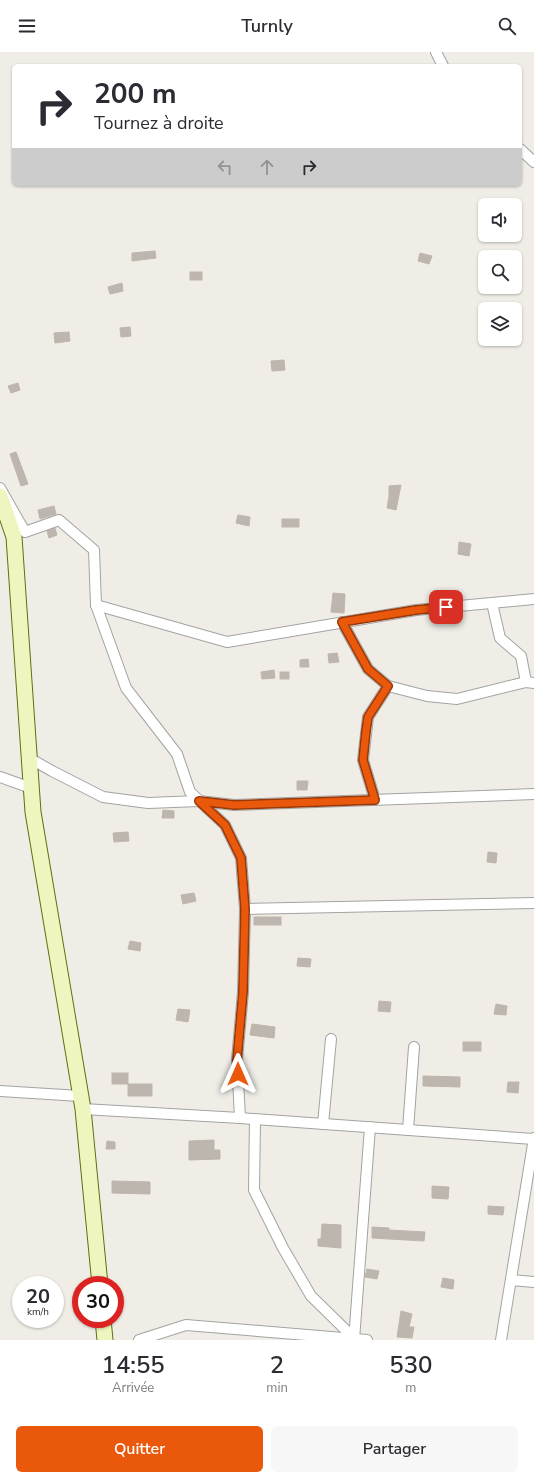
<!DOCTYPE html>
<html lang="fr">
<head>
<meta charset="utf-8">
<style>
	body { margin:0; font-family:"Nunito Sans",sans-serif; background:#f7f7f7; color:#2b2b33; height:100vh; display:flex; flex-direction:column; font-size:15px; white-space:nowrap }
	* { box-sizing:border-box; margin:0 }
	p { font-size:13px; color:#7c7c81 }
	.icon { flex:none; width:22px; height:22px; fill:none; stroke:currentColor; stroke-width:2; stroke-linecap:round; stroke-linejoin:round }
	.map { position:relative; height:1288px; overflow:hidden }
	.side { display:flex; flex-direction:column; background:#fff; flex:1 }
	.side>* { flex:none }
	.banner { position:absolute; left:12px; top:12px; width:510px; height:122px; border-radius:6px; box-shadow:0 1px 3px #0004; background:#fff; color:#2b2b33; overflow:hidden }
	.controls { position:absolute; left:478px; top:146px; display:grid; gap:8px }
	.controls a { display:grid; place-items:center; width:44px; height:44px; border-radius:6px; background:#fff; box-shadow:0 1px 3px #0004; font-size:20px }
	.speed { position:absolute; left:12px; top:1224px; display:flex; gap:8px; font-size:20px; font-weight:700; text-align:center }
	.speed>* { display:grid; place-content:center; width:52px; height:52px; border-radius:50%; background:#fff; box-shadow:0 1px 3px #0004; line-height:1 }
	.speed small { font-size:10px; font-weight:400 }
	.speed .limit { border:6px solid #d22; background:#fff; color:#111 }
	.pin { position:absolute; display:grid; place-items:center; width:34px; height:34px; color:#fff; margin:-17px; border-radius:8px; box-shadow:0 2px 6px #0006 }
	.me { position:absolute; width:44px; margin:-22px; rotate:0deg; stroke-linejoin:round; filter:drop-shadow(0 0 3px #0008) }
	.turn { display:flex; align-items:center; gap:14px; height:84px; padding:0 16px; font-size:18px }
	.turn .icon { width:52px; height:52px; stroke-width:2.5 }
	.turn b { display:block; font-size:28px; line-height:34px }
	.lanes { display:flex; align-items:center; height:38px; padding:0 16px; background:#0003; justify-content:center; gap:20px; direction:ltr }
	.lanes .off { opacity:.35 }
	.eta { display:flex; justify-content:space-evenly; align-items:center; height:68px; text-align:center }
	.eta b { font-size:24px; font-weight:600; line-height:28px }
	.primary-button { display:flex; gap:8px; margin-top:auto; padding:8px 16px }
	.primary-button a { flex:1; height:46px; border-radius:6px; background:#ea580c; color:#fff; font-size:16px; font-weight:600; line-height:46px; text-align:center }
	.primary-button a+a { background:#f7f7f7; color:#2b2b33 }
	header { display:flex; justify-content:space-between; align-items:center; height:52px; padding:0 16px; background:#fff; font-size:18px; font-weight:600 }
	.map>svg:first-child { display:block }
	.building { fill:#bcb6af; stroke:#c0b5a9 }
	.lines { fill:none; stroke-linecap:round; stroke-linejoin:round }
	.street-casing { stroke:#a3a3a3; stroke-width:12 }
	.secondary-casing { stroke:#5e6f0d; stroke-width:17 }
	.street { stroke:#fff; stroke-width:10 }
	.secondary { stroke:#eef5be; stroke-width:15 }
	.route-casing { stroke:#983908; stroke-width:10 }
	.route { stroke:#ea580c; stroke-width:7 }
</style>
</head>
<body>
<header><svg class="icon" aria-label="menu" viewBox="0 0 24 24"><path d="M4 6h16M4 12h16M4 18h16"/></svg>Turnly<svg class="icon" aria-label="search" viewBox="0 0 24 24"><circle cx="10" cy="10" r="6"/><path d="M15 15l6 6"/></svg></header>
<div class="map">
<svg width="534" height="1288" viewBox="0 0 534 1288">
	<rect width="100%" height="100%" fill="#efede6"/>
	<!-- building -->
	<g class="building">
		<path d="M 155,199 L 156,206 L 132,209 L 132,201 Z"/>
		<path d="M 420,201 L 432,204 L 429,212 L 418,209 Z"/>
		<rect x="190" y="220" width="12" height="8"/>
		<path d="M 122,231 L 123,239 L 110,242 L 108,235 Z"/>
		<path d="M 130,275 L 131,284 L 121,285 L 120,276 Z"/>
		<path d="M 69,280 L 70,289 L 55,291 L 54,281 Z"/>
		<path d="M 284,308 L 285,318 L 272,319 L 271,309 Z"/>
		<path d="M 18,331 L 20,338 L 11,341 L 8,334 Z"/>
		<path d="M 16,400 L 28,432 L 21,434 L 10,402 Z"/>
		<path d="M 401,433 L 396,458 L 387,456 L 389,444 L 389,434 Z"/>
		<path d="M 54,454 L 56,462 L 40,467 L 38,458 Z"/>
		<path d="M 238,463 L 250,465 L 249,474 L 236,471 Z"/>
		<rect x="282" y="467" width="17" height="8"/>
		<path d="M 55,476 L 57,483 L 49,486 L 47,479 Z"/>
		<path d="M 459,490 L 471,492 L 469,504 L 458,502 Z"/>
		<path d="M 333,541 L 345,542 L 344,561 L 331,560 Z"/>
		<path d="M 337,601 L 339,610 L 329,611 L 328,602 Z"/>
		<path d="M 308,607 L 309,615 L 300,615 L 300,608 Z"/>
		<path d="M 274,618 L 275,626 L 262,627 L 261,620 Z"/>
		<rect x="280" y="620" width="9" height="7"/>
		<path d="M 297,729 L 308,729 L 307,738 L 297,738 Z"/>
		<path d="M 163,758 L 174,759 L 174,766 L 162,766 Z"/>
		<path d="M 128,780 L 129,789 L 114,790 L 113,781 Z"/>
		<path d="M 488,800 L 497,801 L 496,811 L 487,810 Z"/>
		<path d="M 194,841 L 196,849 L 183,852 L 181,843 Z"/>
		<rect x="254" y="865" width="27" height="8"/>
		<path d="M 130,889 L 141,891 L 140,899 L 128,897 Z"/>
		<path d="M 298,906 L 311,907 L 310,915 L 297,914 Z"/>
		<path d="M 379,949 L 391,950 L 390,960 L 378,959 Z"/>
		<path d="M 496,952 L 507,954 L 506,963 L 494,962 Z"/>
		<path d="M 178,957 L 190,958 L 188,970 L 176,968 Z"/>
		<path d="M 252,972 L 275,975 L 274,986 L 250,983 Z"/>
		<rect x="463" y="990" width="18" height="9"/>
		<rect x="112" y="1021" width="16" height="11"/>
		<path d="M 423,1024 L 460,1025 L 460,1035 L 423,1034 Z"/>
		<path d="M 508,1030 L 519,1030 L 518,1041 L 507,1040 Z"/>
		<rect x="128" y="1032" width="24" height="12"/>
		<path d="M 214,1088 L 214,1098 L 220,1098 L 220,1107 L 189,1108 L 189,1089 Z"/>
		<path d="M 107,1089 L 115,1090 L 115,1097 L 106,1097 Z"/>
		<path d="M 112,1129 L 150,1130 L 150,1142 L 112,1141 Z"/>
		<path d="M 432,1134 L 449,1135 L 448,1147 L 432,1146 Z"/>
		<path d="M 488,1154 L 504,1155 L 503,1163 L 488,1162 Z"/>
		<path d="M 322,1172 L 341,1173 L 341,1196 L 318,1194 L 318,1187 L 321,1187 Z"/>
		<path d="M 372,1175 L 389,1176 L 389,1178 L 425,1180 L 424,1189 L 372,1186 Z"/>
		<path d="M 367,1217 L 379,1219 L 377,1227 L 365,1225 Z"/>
		<path d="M 443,1226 L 454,1228 L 453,1237 L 441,1235 Z"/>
		<path d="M 401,1259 L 412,1262 L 409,1275 L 414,1275 L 412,1286 L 397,1285 Z"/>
	</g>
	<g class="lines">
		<defs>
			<g id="street">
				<path d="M 436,0 L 443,14"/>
				<path d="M 520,97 L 534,110"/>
				<path d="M 0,436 L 25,480 L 59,468 L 94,498 L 96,553 L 126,636 L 177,702 L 190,740 L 225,773 L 241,806 L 245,857 L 243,940 L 237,1008 L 240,1066"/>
				<path d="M 492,551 L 500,586 L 521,604 L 526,630"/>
				<path d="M 96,553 L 227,590 L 416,558 L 534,547"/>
				<path d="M 342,570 L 368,617 L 388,634 L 427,644 L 457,647 L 526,630 L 534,631"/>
				<path d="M 29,706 L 52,719 L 103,745 L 148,751 L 199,749 L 234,753 L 534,742"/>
				<path d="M 0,725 L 31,736"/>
				<path d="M 375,748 L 363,708 L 368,665 L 388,634"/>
				<path d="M 245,857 L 534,851"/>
				<path d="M 0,1039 L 80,1044"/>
				<path d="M 83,1057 L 240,1066 L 534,1087"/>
				<path d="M 255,1067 L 254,1138 L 283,1196 L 311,1244 L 354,1286"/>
				<path d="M 323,1072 L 331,987"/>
				<path d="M 408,1078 L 414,995"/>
				<path d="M 511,1228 L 534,1230"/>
				<path d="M 139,1288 L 186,1273 L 367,1288"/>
				<path d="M 354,1288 L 370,1075"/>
				<path d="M 501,1288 L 534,1086"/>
			</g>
			<g id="secondary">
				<path d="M 0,444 L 14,485 L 33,760 L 83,1057 L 100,1233"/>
				<path d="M 103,1267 L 105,1288"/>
			</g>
		</defs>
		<!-- street casing -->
		<use href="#street" class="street-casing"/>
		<!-- secondary casing -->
		<use href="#secondary" class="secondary-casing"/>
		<!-- street -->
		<use href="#street" class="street"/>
		<!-- secondary -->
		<use href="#secondary" class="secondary"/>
	</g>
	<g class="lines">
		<defs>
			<path id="route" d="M 238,1022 L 237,1008 L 243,940 L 245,857 L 241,806 L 225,773 L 199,749 L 234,753 L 375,748 L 363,708 L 366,679 L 368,665 L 388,634 L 368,617 L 342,570 L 416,558 L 446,555"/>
		</defs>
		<!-- route casing -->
		<use href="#route" class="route-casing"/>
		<!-- route -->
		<use href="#route" class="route"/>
	</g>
</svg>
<div class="controls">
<a><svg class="icon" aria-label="sound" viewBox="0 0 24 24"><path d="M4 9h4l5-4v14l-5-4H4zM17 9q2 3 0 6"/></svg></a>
<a><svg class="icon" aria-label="search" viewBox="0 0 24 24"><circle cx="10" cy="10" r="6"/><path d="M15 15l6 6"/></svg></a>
<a><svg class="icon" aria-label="layers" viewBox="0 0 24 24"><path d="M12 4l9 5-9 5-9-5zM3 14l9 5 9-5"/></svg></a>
</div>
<div class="speed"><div>20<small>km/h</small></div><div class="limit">30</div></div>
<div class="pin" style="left:446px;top:555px;background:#d93025"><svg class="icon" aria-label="arrive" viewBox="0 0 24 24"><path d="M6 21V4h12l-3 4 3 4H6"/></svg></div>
<svg class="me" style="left:238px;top:1022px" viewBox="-20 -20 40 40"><path d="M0-17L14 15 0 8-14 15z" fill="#ea580c" stroke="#fff" stroke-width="4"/></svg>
<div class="banner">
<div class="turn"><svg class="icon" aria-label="right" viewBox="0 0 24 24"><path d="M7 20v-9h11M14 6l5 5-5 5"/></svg><div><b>200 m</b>Tournez à droite</div></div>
<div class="lanes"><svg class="icon off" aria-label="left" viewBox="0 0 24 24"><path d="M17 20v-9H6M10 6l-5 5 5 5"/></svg><svg class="icon off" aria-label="ahead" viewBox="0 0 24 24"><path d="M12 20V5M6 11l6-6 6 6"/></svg><svg class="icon" aria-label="right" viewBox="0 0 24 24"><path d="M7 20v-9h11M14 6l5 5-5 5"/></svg></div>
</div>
</div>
<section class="side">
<div class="eta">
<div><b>14:55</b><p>Arrivée</p></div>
<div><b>2</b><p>min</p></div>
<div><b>530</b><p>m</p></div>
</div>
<div class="primary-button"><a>Quitter</a><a>Partager</a></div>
</section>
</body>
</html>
